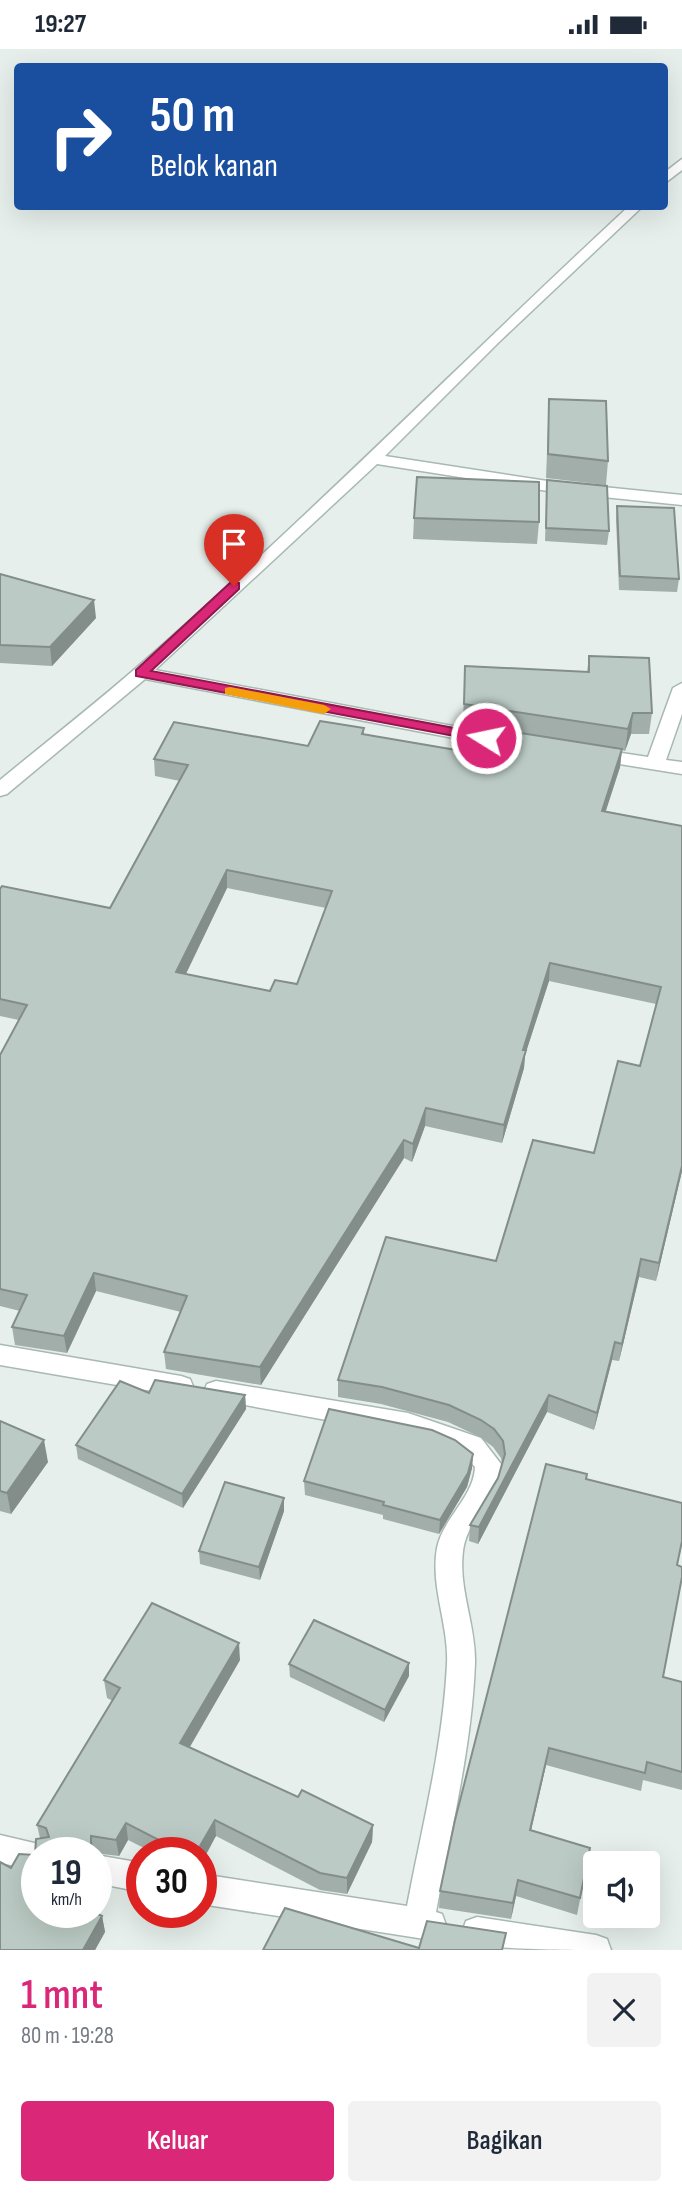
<!DOCTYPE html>
<html lang="id">
<head>
<meta charset="utf-8">
<style>
	body { margin:0; font-family:"Sofia Sans Condensed",sans-serif; background:#f2f2f3; color:#1f2937; height:100vh; display:flex; flex-direction:column; font-size:26px; white-space:nowrap }
	* { box-sizing:border-box; margin:0 }
	p { font-size:23px; color:#747a83 }
	.icon { flex:none; width:38px; height:38px; fill:none; stroke:currentColor; stroke-width:2; stroke-linecap:round; stroke-linejoin:round }
	.map { position:relative; height:1901px; overflow:hidden }
	.drawer { display:flex; flex-direction:column; background:#fff; flex:1 }
	.drawer>* { flex:none }
	.banner { position:absolute; left:14px; top:14px; width:654px; height:147px; border-radius:7px; box-shadow:0 7px 28px #0002; background:#1a4fa0; color:#fff; overflow:hidden }
	.fabs { position:absolute; left:583px; top:1802px; display:grid; gap:14px }
	.fabs a { display:grid; place-items:center; width:77px; height:77px; border-radius:7px; background:#fff; box-shadow:0 7px 28px #0002; font-size:35px }
	.speed { position:absolute; left:21px; top:1788px; display:flex; gap:14px; font-size:35px; font-weight:700; text-align:center }
	.speed>* { display:grid; place-content:center; width:91px; height:91px; border-radius:50%; background:#fff; box-shadow:0 7px 28px #0002; line-height:1 }
	.speed small { font-size:18px; font-weight:400 }
	.speed .limit { border:10px solid #d22; background:#fff; color:#111 }
	.pin { position:absolute; display:grid; place-items:center; width:60px; height:60px; color:#fff; margin:-72px -30px; border-radius:50% 50% 50% 0; rotate:-45deg; box-shadow:0 0 7px #0007 }
	.pin .icon { rotate:45deg }
	.me { position:absolute; width:77px; margin:-38px; rotate:280deg; stroke-linejoin:round; filter:drop-shadow(0 0 5px #0008) }
	.turn { display:flex; align-items:center; gap:24px; height:147px; padding:0 21px; font-size:32px }
	.turn .icon { width:91px; height:91px; stroke-width:2.5 }
	.turn b { display:block; font-size:49px; line-height:60px }
	.round { display:grid; place-items:center; flex:none; width:74px; height:74px; border-radius:7px; background:#f2f2f3 }
	.summary { display:flex; align-items:center; justify-content:space-between; height:119px; padding:0 21px }
	h1 { font-size:42px; font-weight:600; line-height:52px; color:#db2777 }
	.primary-button { display:flex; gap:14px; margin-top:auto; padding:14px 21px }
	.primary-button a { flex:1; height:80px; border-radius:7px; background:#db2777; color:#fff; font-size:28px; font-weight:600; line-height:80px; text-align:center }
	.primary-button a+a { background:#f2f2f3; color:#1f2937 }
	.status { display:flex; justify-content:space-between; align-items:center; height:49px; padding:0 35px; background:#fff; direction:ltr }
	.status svg { height:19px; fill:currentColor }
	.map>svg:first-child { display:block }
	.lines { fill:none; stroke-linecap:round; stroke-linejoin:round }
	.minor-casing { stroke:#a8b8b2; stroke-width:3 }
	.minor { fill:#fff; fill-rule:evenodd }
	.wall { fill:#a1aea9; fill-rule:evenodd }
	.shaded-wall { fill:#838d89 }
	.building { fill:#bbcac4; stroke:#838d89; stroke-width:2; fill-rule:evenodd }
	.route { fill:#db2777; stroke:#8e194d; stroke-width:2 }
	.slow { fill:#f59e0b }
</style>
</head>
<body>
<div class="status"><b>19:27</b><svg viewBox="0 0 49 12"><path d="M0 12V9h3v3zM5 12V6h3v6zM10 12V3h3v9zM15 12V0h3v12zM26 1h20v11H26zM47 4h2v5h-2z"/></svg></div>
<div class="map">
<svg width="682" height="1901" viewBox="0 0 682 1901">
	<rect width="100%" height="100%" fill="#e6efeb"/>
	<g class="lines">
		<defs>
			<g id="minor">
				<path d="M 682,110 L 682,121 L 665,134 L 665,123 Z"/>
				<path d="M 628,158 L 642,158 L 499,293 L 385,407 L 554,433 L 682,446 L 682,456 L 554,443 L 377,415 L 155,621 L 490,684 L 499,690 L 497,694 L 490,696 L 145,630 L 7,745 L 0,747 L 0,731 C 45,694 91,658 135,620 C 305,472 463,311 628,158 Z"/>
				<path d="M 682,634 L 682,665 L 666,711 L 682,713 L 682,725 L 588,710 L 586,706 L 588,702 L 595,700 L 648,708 L 673,639 Z"/>
				<path d="M 0,1296 L 181,1327 L 190,1330 L 193,1337 L 190,1344 L 181,1347 L 0,1316 Z"/>
				<path d="M 216,1332 L 408,1364 L 481,1389 L 501,1415 C 499,1450 467,1469 463,1502 C 458,1540 476,1576 475,1614 C 472,1697 451,1781 436,1863 L 442,1865 L 446,1876 L 442,1887 L 431,1891 L 201,1855 L 201,1825 L 407,1857 C 422,1778 443,1697 447,1615 C 449,1576 430,1538 437,1499 C 443,1469 474,1448 475,1418 L 463,1405 L 408,1386 L 207,1349 L 204,1342 L 207,1335 Z"/>
				<path d="M 0,1786 L 47,1797 L 50,1804 L 37,1804 L 37,1821 L 0,1814 Z"/>
				<path d="M 96,1806 L 142,1814 L 142,1843 L 96,1834 Z"/>
				<path d="M 477,1868 L 596,1886 L 607,1890 L 611,1901 C 571,1901 502,1901 466,1894 L 462,1883 L 466,1872 Z"/>
			</g>
		</defs>
		<!-- minor casing -->
		<use href="#minor" class="minor-casing"/>
		<!-- minor -->
		<use href="#minor" class="minor"/>
	</g>
	<!-- wall -->
	<g class="wall">
		<path d="M 549,350 L 608,412 L 606,436 L 546,429 Z"/>
		<path d="M 547,431 L 609,482 L 607,496 L 545,492 Z"/>
		<path d="M 617,457 L 679,530 L 677,543 L 619,541 L 616,470 Z"/>
		<path d="M 414,469 L 539,473 L 537,495 L 413,490 Z"/>
		<path d="M 0,525 L 96,569 L 52,617 L 0,614 Z"/>
		<path d="M 589,607 L 652,664 L 649,685 L 631,685 L 625,702 L 622,701 L 620,718 L 606,762 L 682,777 L 682,1122 L 656,1232 L 639,1228 L 619,1312 L 612,1311 L 594,1381 L 547,1363 L 478,1495 L 469,1492 L 470,1476 L 498,1429 L 502,1415 L 501,1409 L 493,1398 L 480,1388 L 448,1373 L 381,1355 L 338,1348 L 338,1331 L 496,1212 L 594,1104 L 640,1017 L 656,955 L 549,932 L 525,1006 L 524,1019 L 502,1094 L 425,1077 L 412,1113 L 404,1109 L 261,1336 L 166,1320 L 164,1303 L 181,1263 L 96,1242 L 67,1304 L 15,1296 L 12,1278 L 20,1262 L 0,1257 L 0,1006 L 19,971 L 0,967 L 0,840 L 110,859 L 180,732 L 155,727 L 154,710 L 308,697 L 364,679 L 364,685 L 462,702 L 465,617 L 587,623 ZM 227,839 L 326,859 L 297,935 L 270,942 L 186,925 Z"/>
		<path d="M 149,1344 L 245,1346 L 246,1360 L 183,1459 L 78,1410 L 76,1396 Z"/>
		<path d="M 0,1372 L 48,1413 L 11,1465 L 0,1462 Z"/>
		<path d="M 473,1405 L 472,1419 L 467,1438 L 439,1485 L 383,1470 L 383,1466 L 305,1446 L 304,1432 Z"/>
		<path d="M 586,1430 L 677,1516 L 663,1628 L 682,1633 L 682,1741 L 643,1731 L 641,1742 L 546,1716 L 531,1782 L 590,1799 L 577,1866 L 516,1847 L 511,1870 L 439,1859 L 440,1842 Z"/>
		<path d="M 284,1462 L 260,1531 L 200,1515 L 199,1502 Z"/>
		<path d="M 240,1611 L 190,1698 L 298,1748 L 373,1776 L 372,1793 L 347,1845 L 320,1841 L 216,1787 L 201,1804 L 154,1804 L 128,1791 L 119,1807 L 94,1804 L 37,1864 L 102,1867 L 105,1883 L 95,1901 L 0,1901 L 11,1819 L 35,1806 L 40,1789 L 37,1776 L 113,1652 L 107,1649 L 104,1631 Z"/>
		<path d="M 289,1615 L 409,1627 L 384,1673 L 290,1628 Z"/>
	</g>
	<!-- shaded-wall -->
	<g class="shaded-wall">
		<path d="M 94,551 L 96,569 L 52,617 L 50,598 Z"/>
		<path d="M 633,664 L 631,685 L 625,702 L 628,680 Z"/>
		<path d="M 622,700 L 620,718 L 600,779 L 602,762 Z"/>
		<path d="M 227,821 L 227,839 L 178,941 L 176,923 Z"/>
		<path d="M 550,914 L 549,932 L 525,1006 L 524,1019 L 502,1094 L 504,1076 L 523,1001 Z"/>
		<path d="M 426,1059 L 425,1077 L 412,1113 L 413,1095 Z"/>
		<path d="M 404,1091 L 404,1109 L 261,1336 L 260,1318 Z"/>
		<path d="M 682,1117 L 682,1122 L 656,1232 L 659,1214 Z"/>
		<path d="M 641,1210 L 639,1228 L 619,1312 L 622,1295 Z"/>
		<path d="M 94,1224 L 96,1242 L 67,1304 L 64,1287 Z"/>
		<path d="M 615,1293 L 612,1311 L 594,1381 L 597,1364 Z"/>
		<path d="M 245,1346 L 246,1360 L 183,1459 L 182,1445 Z"/>
		<path d="M 549,1346 L 547,1363 L 478,1495 L 479,1478 Z"/>
		<path d="M 44,1391 L 48,1413 L 11,1465 L 7,1444 Z"/>
		<path d="M 473,1405 L 472,1419 L 467,1438 L 439,1485 L 440,1471 Z"/>
		<path d="M 284,1449 L 284,1462 L 260,1531 L 259,1518 Z"/>
		<path d="M 239,1594 L 240,1611 L 182,1711 L 180,1694 Z"/>
		<path d="M 409,1614 L 409,1627 L 384,1673 L 385,1661 Z"/>
		<path d="M 549,1699 L 546,1716 L 527,1798 L 530,1781 Z"/>
		<path d="M 215,1771 L 216,1787 L 201,1815 L 201,1804 L 196,1804 Z"/>
		<path d="M 126,1774 L 128,1791 L 119,1807 L 116,1791 Z"/>
		<path d="M 373,1776 L 372,1793 L 347,1845 L 347,1829 Z"/>
		<path d="M 91,1787 L 94,1804 L 91,1804 Z"/>
		<path d="M 99,1821 L 102,1838 L 96,1847 L 96,1825 Z"/>
		<path d="M 518,1831 L 516,1847 L 511,1870 L 513,1854 Z"/>
		<path d="M 102,1867 L 105,1883 L 95,1901 L 83,1901 Z"/>
	</g>
	<!-- building -->
	<g class="building">
		<path d="M 549,350 L 606,352 L 608,412 L 548,405 Z"/>
		<path d="M 417,428 L 539,433 L 539,473 L 414,469 Z"/>
		<path d="M 547,431 L 607,437 L 609,482 L 546,479 Z"/>
		<path d="M 617,457 L 674,459 L 679,530 L 620,527 Z"/>
		<path d="M 0,525 L 94,551 L 50,598 L 0,596 Z"/>
		<path d="M 589,607 L 649,609 L 652,664 L 633,664 L 628,680 L 464,655 L 465,617 L 589,623 Z"/>
		<path d="M 320,672 L 364,679 L 362,685 L 462,702 L 463,675 L 622,700 L 602,762 L 682,777 L 682,1117 L 659,1214 L 641,1210 L 622,1295 L 615,1293 L 597,1364 L 549,1346 L 479,1478 L 470,1476 L 498,1429 L 505,1405 L 503,1392 L 494,1380 L 481,1371 L 449,1356 L 382,1338 L 338,1331 L 386,1188 L 496,1212 L 533,1091 L 594,1104 L 618,1012 L 640,1017 L 661,938 L 550,914 L 523,1001 L 526,1001 L 504,1076 L 426,1059 L 413,1095 L 404,1091 L 260,1318 L 164,1303 L 187,1247 L 94,1224 L 64,1287 L 12,1278 L 27,1246 L 0,1240 L 0,1006 L 27,956 L 0,950 L 0,840 L 2,837 L 110,859 L 188,716 L 154,710 L 174,673 L 308,697 ZM 227,821 L 332,842 L 297,935 L 275,931 L 270,942 L 176,923 Z"/>
		<path d="M 155,1331 L 245,1346 L 182,1445 L 76,1396 L 120,1332 L 149,1344 Z"/>
		<path d="M 329,1360 L 432,1381 L 455,1391 L 473,1405 L 468,1424 L 440,1471 L 383,1456 L 384,1453 L 304,1432 Z"/>
		<path d="M 0,1372 L 44,1391 L 7,1444 L 0,1442 Z"/>
		<path d="M 546,1415 L 587,1425 L 586,1430 L 682,1454 L 682,1492 L 677,1516 L 682,1518 L 682,1528 L 663,1628 L 682,1633 L 682,1723 L 647,1713 L 645,1724 L 549,1699 L 530,1781 L 590,1799 L 580,1849 L 518,1831 L 513,1854 L 440,1842 L 455,1771 Z"/>
		<path d="M 225,1433 L 284,1449 L 259,1518 L 199,1502 Z"/>
		<path d="M 152,1554 L 239,1594 L 180,1694 L 298,1748 L 302,1741 L 373,1776 L 347,1829 L 320,1824 L 215,1771 L 196,1804 L 184,1804 L 126,1774 L 116,1791 L 91,1787 L 91,1804 L 37,1804 L 37,1864 L 96,1864 L 102,1867 L 83,1901 L 0,1901 L 0,1813 L 11,1819 L 19,1805 L 35,1806 L 36,1790 L 49,1788 L 46,1779 L 37,1776 L 120,1639 L 104,1631 Z"/>
		<path d="M 314,1571 L 409,1614 L 385,1661 L 289,1615 Z"/>
		<path d="M 285,1859 L 419,1899 L 427,1872 L 506,1884 L 502,1901 L 263,1901 Z"/>
	</g>
	<!-- route -->
	<path class="route" d="M 234,533 L 239,534 L 239,540 L 151,622 L 486,685 L 494,689 L 486,693 L 136,627 L 136,621 L 230,534 Z"/>
	<!-- slow -->
	<path class="slow" d="M 230,638 L 324,656 L 331,660 L 324,665 L 225,645 L 225,639 Z"/>
</svg>
<div class="fabs">
<a><svg class="icon" aria-label="sound" viewBox="0 0 24 24"><path d="M4 9h4l5-4v14l-5-4H4zM17 9q2 3 0 6"/></svg></a>
</div>
<div class="speed"><div>19<small>km/h</small></div><div class="limit">30</div></div>
<div class="pin" style="left:234px;top:537px;background:#d93025"><svg class="icon" aria-label="arrive" viewBox="0 0 24 24"><path d="M6 21V4h12l-3 4 3 4H6"/></svg></div>
<svg class="me" style="left:486px;top:689px" viewBox="-20 -20 40 40"><circle r="17" fill="#db2777" stroke="#fff" stroke-width="3"/><path d="M0-11L8 9 0 5-8 9z" fill="#fff"/></svg>
<div class="banner">
<div class="turn"><svg class="icon" aria-label="right" viewBox="0 0 24 24"><path d="M7 20v-9h11M14 6l5 5-5 5"/></svg><div><b>50 m</b>Belok kanan</div></div>
</div>
</div>
<section class="drawer">
<div class="summary"><div><h1>1 mnt</h1><p>80 m · 19:28</p></div><a class="round"><svg class="icon" aria-label="close" viewBox="0 0 24 24"><path d="M6 6l12 12M18 6L6 18"/></svg></a></div>
<div class="primary-button"><a>Keluar</a><a>Bagikan</a></div>
</section>
</body>
</html>
